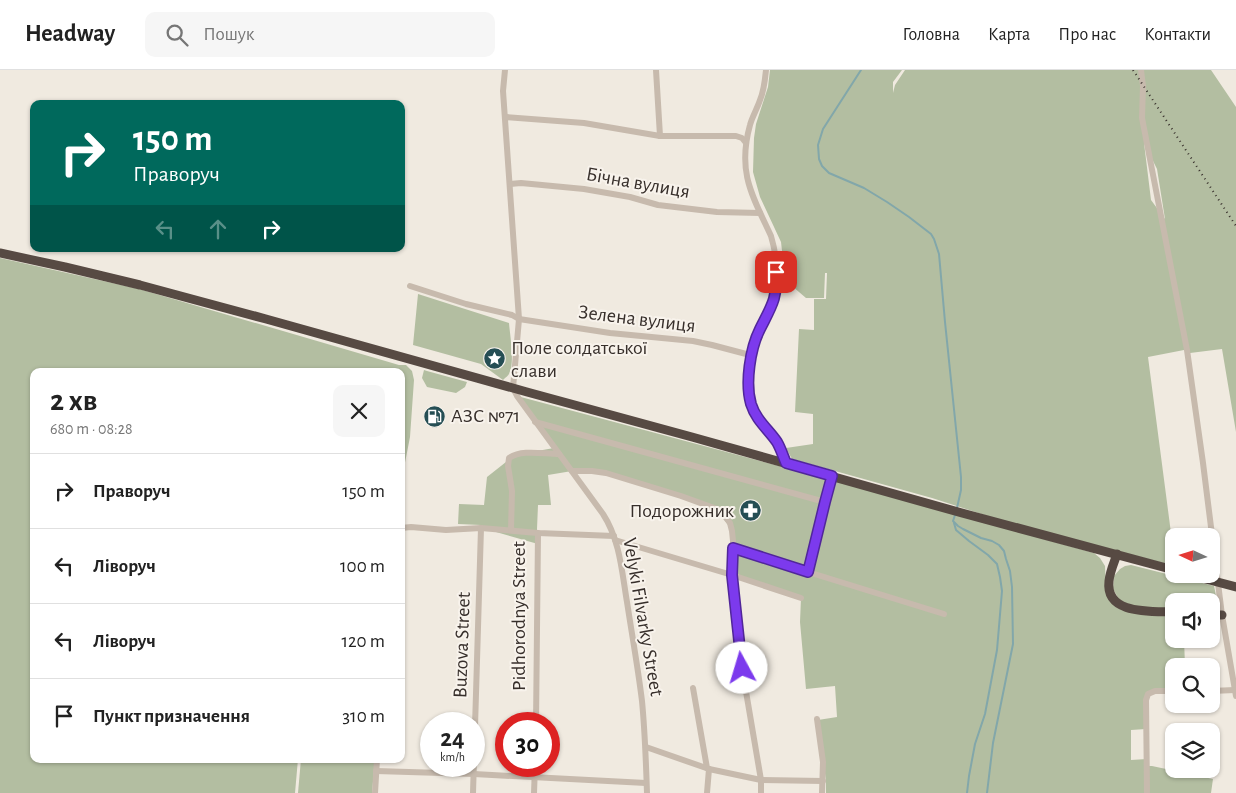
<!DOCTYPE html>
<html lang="uk">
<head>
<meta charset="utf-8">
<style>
	body { margin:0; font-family:"Alegreya Sans",sans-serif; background:#f6f6f6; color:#222; height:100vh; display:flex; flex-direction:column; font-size:19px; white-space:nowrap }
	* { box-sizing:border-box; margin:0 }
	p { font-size:16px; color:#767676 }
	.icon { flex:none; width:28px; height:28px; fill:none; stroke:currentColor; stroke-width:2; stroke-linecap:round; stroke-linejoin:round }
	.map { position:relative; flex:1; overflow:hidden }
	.sheet { position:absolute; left:30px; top:298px; width:375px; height:395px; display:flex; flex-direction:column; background:#fff; border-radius:10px; box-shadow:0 1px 4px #0004 }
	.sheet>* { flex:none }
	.banner { position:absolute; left:30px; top:30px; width:375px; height:152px; border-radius:10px; box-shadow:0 1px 4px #0004; background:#00695c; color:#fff; overflow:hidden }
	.needle { width:32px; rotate:274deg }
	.buttons { position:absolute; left:1165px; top:458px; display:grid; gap:10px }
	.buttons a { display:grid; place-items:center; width:55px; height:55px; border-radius:10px; background:#fff; box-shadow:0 1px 4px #0004; font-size:25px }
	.speed { position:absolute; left:420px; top:642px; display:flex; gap:10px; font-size:25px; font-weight:700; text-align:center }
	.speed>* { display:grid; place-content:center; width:65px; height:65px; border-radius:50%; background:#fff; box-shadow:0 1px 4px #0004; line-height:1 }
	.speed small { font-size:12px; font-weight:400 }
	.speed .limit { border:8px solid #d22; background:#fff; color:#111 }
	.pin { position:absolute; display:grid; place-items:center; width:42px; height:42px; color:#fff; margin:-21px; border-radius:10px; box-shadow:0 2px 8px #0006 }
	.me { position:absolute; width:55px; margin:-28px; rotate:354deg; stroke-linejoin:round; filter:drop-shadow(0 0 4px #0008) }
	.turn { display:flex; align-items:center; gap:18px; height:105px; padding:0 20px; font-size:22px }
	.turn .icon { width:65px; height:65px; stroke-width:2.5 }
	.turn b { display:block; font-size:35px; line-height:42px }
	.lanes { display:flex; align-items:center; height:48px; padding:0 20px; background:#0003; justify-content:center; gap:25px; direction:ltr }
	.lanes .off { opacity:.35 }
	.round { display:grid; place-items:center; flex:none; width:52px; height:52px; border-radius:10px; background:#f6f6f6 }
	.head { display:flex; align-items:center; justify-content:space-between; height:85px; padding:0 20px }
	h1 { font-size:30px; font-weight:700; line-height:38px }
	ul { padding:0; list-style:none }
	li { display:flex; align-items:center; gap:15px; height:75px; padding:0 20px; border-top:1px solid #e0e0e0 }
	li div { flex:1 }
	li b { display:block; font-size:19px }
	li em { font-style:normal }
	header { display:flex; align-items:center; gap:30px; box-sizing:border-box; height:70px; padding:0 25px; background:#fff; border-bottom:1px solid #e0e0e0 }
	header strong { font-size:24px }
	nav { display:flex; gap:28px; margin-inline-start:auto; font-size:18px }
	.search { width:350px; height:45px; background:#f6f6f6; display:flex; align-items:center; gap:12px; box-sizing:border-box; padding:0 18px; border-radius:10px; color:#767676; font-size:19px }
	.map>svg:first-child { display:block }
	.green { fill:#b3bea1; fill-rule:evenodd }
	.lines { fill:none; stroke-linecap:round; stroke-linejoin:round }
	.stream { stroke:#82a7aa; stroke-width:2 }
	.minor { stroke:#c7baad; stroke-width:6 }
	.highway { stroke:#574a43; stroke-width:9 }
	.rail { stroke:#372f2b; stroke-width:2; stroke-dasharray:1 4; stroke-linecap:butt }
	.route-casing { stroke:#51269a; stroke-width:12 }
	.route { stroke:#7c3aed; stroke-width:9 }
	.labels { text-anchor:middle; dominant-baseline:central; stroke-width:4; stroke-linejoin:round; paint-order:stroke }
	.street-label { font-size:20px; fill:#372f2b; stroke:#f8f3ec }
	.poi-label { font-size:20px; fill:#372f2b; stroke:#f8f3ec; text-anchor:start }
</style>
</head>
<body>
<header>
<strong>Headway</strong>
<div class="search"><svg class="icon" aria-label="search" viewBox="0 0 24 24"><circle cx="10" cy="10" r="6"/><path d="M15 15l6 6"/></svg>Пошук</div>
<nav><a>Головна</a><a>Карта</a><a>Про нас</a><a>Контакти</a></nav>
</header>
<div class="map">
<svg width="1236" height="723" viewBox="0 0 1236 723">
	<rect width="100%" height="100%" fill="#f0eae0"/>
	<!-- green -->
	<g class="green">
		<path d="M 770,0 L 902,0 L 893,12 L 893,23 L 895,15 L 905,0 L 1211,0 L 1236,37 L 1236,362 L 1222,279 L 1190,283 L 1184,280 L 1148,287 L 1174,486 L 1174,496 L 994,448 L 932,428 L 792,389 L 786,378 L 813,374 L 813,344 L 795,342 L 799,259 L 814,260 L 814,229 L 826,229 L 827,203 L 825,203 L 824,228 L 806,228 L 792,216 L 784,198 L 781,172 L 760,127 L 753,102 L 754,68 L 756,54 L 768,17 ZM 1144,73 L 1157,99 L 1165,149 L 1151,130 Z"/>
		<path d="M 0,188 L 139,219 L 399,295 L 406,295 L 412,301 L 414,310 L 410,367 L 401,413 L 401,301 L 34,301 L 34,689 L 298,689 L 295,723 L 0,723 Z"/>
		<path d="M 418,224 L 509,253 C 510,265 515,294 509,304 C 507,307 506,307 503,310 L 481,294 L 413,275 Z"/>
		<path d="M 424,300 L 427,301 L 467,312 L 465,317 L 456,323 L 427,317 L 422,308 Z"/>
		<path d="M 517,326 L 835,411 L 1094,483 L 1100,488 L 1105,496 L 1106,522 L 1115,535 L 1174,546 L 1174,569 L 1184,569 L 1185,596 L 1174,596 L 1174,620 L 1148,624 L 1146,659 L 1131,660 L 1131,690 L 1147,689 L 1148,696 L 1152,696 L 1213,709 L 1211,723 L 826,723 L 826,711 L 818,650 L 837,647 L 835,616 L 806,619 L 800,552 L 801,528 L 732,505 L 732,461 L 717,439 L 606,403 L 572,401 L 548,405 L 551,435 L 538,435 L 537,459 L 538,474 L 482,458 L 481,455 L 458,454 L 459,434 L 484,435 L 487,407 L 506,392 L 520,384 L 554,378 Z"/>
		<path d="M 1131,495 L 1214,516 C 1216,525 1218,532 1211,539 L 1211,531 L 1174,531 L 1174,540 L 1138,538 L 1120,531 L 1113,519 L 1114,506 L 1120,499 L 1125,496 Z"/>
		<path d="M 301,689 L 375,689 L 372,723 L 298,723 Z"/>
	</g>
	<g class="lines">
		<!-- stream -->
		<g class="stream">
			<path d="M 861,0 L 823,59 L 818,75 L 819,89 L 822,96 L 829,103 L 864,118 L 887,132 L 909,147 L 931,164 L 934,169 L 939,184 L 945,252 L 961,407 L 961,420 L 957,438"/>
			<path d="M 955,445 L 953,451 L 958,456 L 963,459 L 981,468 L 992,471 L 999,475 L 1004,481 L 1006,489 L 1010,501 L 1012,517 L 1013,574 L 993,673 L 987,723"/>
			<path d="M 954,453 L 956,460 L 969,471 L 988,485 L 997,494 L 1000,507 L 1002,521 L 997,580 L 985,644 L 975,674 L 969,706 L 967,723"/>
		</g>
		<!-- minor -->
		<g class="minor">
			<path d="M 505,0 L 503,21 L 519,249 L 513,318 L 517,326 L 603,444 C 620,470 622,503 627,532 C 632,565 638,598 642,631 C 645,662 646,692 647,723"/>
			<path d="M 656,0 L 660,66"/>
			<path d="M 766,0 C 765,10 764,21 760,30 C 757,39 752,47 750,55 C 737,102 752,125 771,166 C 776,183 780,210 775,227 C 772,239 766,248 760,258 C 750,278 748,300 749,322 C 751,347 765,354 777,372 C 781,378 783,386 786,393"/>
			<path d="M 1141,0 L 1143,16 L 1142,48 L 1187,280 L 1203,393 L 1222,545 L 1236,626"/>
			<path d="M 505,47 L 584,53 L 660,66 L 736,66 L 742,68 L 746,73"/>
			<path d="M 510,114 L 521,113 L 584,119 L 630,127 L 658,135 L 717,142 L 760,143"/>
			<path d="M 410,216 L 466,234 L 512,245 L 519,249 L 610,263 L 693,271 L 712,275 L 750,285"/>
			<path d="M 535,352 L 825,432"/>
			<path d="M 572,401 L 592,401 L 606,403 L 681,426 L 717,439 L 723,444 L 730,453 L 732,461 L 733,471 L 732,505 L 742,598 L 761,710 L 761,723"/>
			<path d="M 833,404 L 825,432 L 808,502 L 944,544"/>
			<path d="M 401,458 L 411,457 L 446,460 L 481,458 L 538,463 L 614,466"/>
			<path d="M 511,460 L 512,421 L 508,396 L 509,388 C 522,379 543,384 559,384"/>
			<path d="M 615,470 L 732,505 L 801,528"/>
			<path d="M 733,478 L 808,502"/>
			<path d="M 693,618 L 707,698"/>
			<path d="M 1211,621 L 1235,620"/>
			<path d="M 817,649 L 823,692 L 822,723"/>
			<path d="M 536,654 L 538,463"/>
			<path d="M 646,677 L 709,699 L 761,710 L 823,711"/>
			<path d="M 376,701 L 474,704 L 646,713"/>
			<path d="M 375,723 L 377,689"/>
			<path d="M 473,723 L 481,458"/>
			<path d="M 534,723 L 535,696"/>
			<path d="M 707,723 L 709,699"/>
			<path d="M 1147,723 L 1146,630 L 1148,624 L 1155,621 L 1174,621"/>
		</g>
		<!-- highway -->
		<g class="highway">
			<path d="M 0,183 L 65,197 L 140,215 L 266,249 L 527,322 L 692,367 L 962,443 L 1174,500"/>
			<path d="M 1117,484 C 1114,493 1110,501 1109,511 C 1105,545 1151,541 1174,542"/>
			<path d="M 1187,504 L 1236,517"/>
			<path d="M 1211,545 L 1222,545"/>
		</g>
		<!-- rail -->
		<path class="rail" d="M 1133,0 L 1236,156"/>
	</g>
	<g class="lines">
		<defs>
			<path id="route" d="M 742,598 L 732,505 L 733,478 L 808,502 L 825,432 L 832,406 L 786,393 C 783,386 781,379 777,372 C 768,359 756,350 751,334 C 745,313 750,279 760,259 C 771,237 778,228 776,202"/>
		</defs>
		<!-- route casing -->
		<use href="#route" class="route-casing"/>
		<!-- route -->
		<use href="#route" class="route"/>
	</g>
	<!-- icons -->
	<defs>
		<symbol id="sight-disc" viewBox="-11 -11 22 22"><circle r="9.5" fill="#254e54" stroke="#f8f3ec"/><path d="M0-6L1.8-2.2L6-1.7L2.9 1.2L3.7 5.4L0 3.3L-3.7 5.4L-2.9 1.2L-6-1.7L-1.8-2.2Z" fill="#fff"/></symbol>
		<symbol id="fuel-disc" viewBox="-11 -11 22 22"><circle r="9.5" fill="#254e54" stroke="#f8f3ec"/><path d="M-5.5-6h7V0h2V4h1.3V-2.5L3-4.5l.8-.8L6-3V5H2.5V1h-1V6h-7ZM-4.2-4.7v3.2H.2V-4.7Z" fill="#fff"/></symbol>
		<symbol id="pharmacy-disc" viewBox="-11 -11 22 22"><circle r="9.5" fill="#254e54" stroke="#f8f3ec"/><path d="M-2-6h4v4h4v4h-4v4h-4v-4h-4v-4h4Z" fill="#fff"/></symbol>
	</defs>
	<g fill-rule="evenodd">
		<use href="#sight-disc" x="482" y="276" width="25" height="25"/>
		<use href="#fuel-disc" x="422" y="334" width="25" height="25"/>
		<use href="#pharmacy-disc" x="738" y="428" width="25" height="25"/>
	</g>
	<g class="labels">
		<!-- street labels -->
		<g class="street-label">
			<text transform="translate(638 113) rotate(10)">Бічна вулиця</text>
			<text transform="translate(637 249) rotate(7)">Зелена вулиця</text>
			<text transform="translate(519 546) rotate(-90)">Pidhorodnya Street</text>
			<text transform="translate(643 547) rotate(80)">Velyki Filvarky Street</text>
			<text transform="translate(462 575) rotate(-88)">Buzova Street</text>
		</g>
		<!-- poi labels -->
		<g class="poi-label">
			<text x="511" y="278">Поле солдатської<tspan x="511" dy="23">слави</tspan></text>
			<text x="451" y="346">АЗС №71</text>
			<text x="734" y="441" text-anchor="end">Подорожник</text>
		</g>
	</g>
</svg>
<div class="buttons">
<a><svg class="needle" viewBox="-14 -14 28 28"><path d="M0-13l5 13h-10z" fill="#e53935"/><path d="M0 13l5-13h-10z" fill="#767676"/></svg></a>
<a><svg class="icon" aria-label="sound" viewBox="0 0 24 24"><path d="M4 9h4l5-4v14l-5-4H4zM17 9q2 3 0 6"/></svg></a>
<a><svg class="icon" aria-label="search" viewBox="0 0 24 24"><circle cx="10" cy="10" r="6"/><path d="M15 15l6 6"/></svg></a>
<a><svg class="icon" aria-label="layers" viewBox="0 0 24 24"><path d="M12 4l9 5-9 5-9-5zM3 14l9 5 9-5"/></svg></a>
</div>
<div class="speed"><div>24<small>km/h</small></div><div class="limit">30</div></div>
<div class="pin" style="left:776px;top:202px;background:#d93025"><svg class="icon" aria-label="arrive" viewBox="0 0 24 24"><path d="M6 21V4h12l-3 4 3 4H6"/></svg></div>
<svg class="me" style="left:742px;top:598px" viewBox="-20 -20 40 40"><circle r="19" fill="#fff"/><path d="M0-13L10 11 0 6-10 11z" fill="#7c3aed"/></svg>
<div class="banner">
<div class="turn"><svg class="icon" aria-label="right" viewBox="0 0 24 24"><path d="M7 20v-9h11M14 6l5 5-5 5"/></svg><div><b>150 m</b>Праворуч</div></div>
<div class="lanes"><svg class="icon off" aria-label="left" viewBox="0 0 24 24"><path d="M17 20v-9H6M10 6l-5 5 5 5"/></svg><svg class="icon off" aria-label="ahead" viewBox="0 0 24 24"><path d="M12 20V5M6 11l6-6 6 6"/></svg><svg class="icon" aria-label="right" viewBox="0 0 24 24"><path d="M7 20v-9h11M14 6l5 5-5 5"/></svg></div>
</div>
<section class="sheet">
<div class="head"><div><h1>2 хв</h1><p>680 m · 08:28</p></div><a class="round"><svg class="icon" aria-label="close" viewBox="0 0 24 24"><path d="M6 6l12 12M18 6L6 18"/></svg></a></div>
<ul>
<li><svg class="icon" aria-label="right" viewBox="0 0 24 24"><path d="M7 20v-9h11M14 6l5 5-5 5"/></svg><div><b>Праворуч</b></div><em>150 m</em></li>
<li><svg class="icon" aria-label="left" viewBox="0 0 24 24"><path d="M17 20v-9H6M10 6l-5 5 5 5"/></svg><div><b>Ліворуч</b></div><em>100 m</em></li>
<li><svg class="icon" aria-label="left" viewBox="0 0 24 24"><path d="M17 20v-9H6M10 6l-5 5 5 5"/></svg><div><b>Ліворуч</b></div><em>120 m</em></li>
<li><svg class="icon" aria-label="arrive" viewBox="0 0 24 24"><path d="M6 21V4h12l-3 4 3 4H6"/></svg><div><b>Пункт призначення</b></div><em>310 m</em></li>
</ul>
</section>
</div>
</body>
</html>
